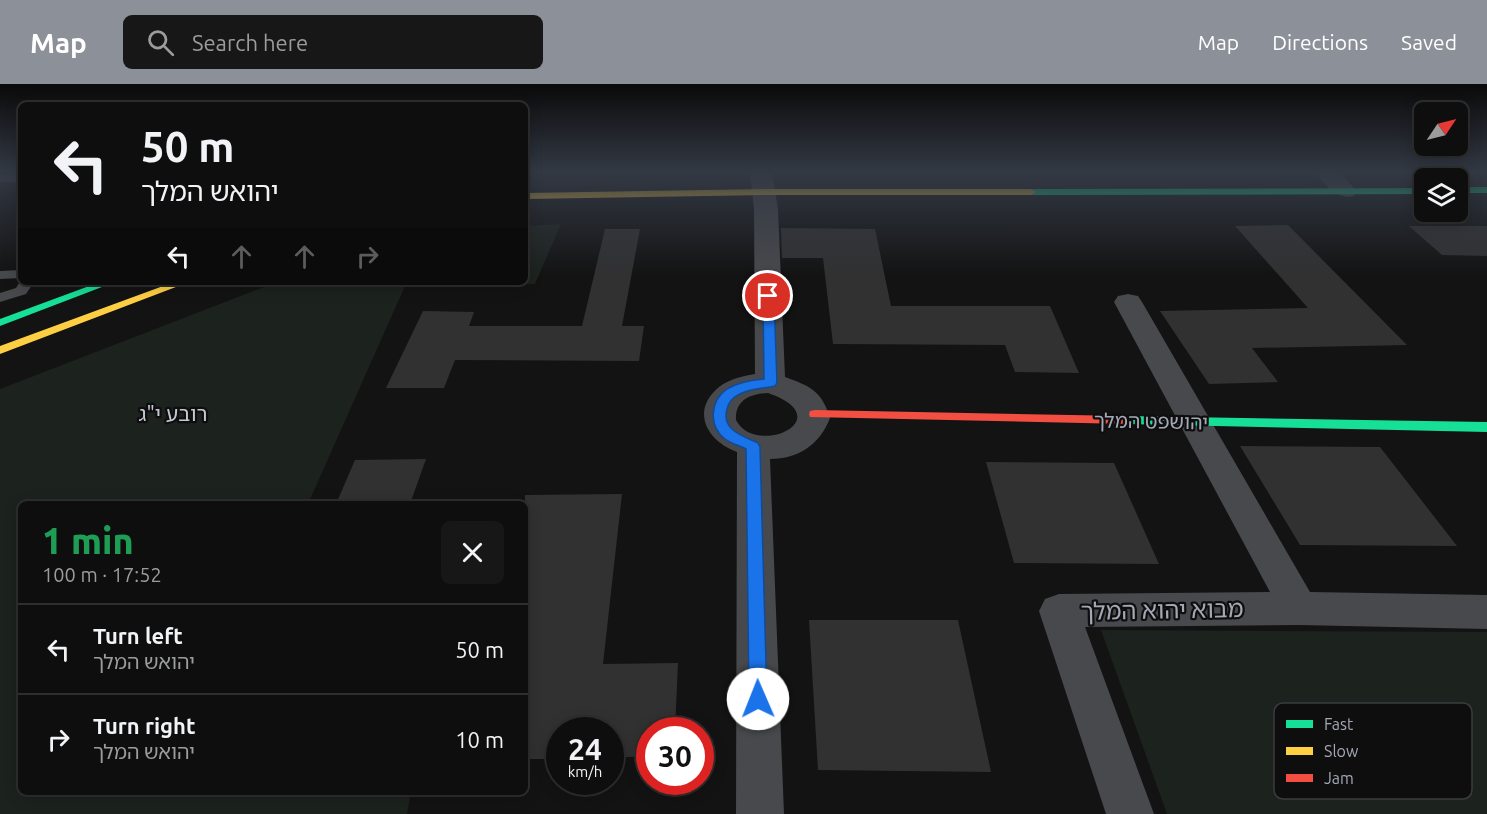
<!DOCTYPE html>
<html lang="en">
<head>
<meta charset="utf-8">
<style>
	body { margin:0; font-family:Ubuntu,"Noto Sans Hebrew",sans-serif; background:#171717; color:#f1f3f6; height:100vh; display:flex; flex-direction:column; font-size:22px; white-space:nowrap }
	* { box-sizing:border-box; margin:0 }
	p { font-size:20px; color:#9b9c9e }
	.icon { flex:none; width:33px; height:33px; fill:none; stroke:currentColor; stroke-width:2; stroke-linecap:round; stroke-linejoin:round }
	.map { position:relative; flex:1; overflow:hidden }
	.panel { position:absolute; left:18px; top:417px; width:510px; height:294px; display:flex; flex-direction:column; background:#0e0e0e; border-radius:9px; box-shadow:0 3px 15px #0003,0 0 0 2px #2e2e2e }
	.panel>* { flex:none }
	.banner { position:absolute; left:18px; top:18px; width:510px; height:183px; border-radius:9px; box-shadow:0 3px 15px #0003,0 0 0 2px #2e2e2e; background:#0e0e0e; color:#f1f3f6; overflow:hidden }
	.needle { width:39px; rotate:55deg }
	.fabs { position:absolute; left:1414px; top:18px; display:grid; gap:12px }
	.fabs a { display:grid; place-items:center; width:54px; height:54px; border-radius:9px; background:#0e0e0e; box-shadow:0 3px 15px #0003,0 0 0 2px #2e2e2e; font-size:30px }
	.speed { position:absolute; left:546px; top:633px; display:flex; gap:12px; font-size:30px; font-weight:700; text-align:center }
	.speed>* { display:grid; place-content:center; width:78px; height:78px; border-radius:50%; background:#0e0e0e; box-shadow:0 3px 15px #0003,0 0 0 2px #2e2e2e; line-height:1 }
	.speed small { font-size:15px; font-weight:400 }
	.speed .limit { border:9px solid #d22; background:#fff; color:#111 }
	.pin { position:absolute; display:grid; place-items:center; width:51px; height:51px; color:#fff; margin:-26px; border:3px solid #fff; border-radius:50%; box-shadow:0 2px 6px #0007 }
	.me { position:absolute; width:66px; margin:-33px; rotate:359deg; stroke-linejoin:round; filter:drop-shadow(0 0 4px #0008) }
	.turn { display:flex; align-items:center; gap:21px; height:126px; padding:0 24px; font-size:27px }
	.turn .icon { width:78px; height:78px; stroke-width:2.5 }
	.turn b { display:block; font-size:42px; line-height:51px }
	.lanes { display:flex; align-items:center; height:57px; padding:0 24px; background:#0003; justify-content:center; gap:30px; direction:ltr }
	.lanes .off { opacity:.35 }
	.round { display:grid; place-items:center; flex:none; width:63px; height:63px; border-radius:9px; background:#171717 }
	.summary { display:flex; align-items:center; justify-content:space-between; height:102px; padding:0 24px }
	h1 { font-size:36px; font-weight:800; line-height:45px; color:#1e9e55 }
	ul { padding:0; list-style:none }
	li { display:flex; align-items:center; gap:18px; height:90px; padding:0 24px; border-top:2px solid #2e2e2e }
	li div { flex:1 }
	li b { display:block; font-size:22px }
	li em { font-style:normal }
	header { display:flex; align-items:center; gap:36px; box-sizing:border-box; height:84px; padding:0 30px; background:#8c9099; color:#fff }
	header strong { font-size:28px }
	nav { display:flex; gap:33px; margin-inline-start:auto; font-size:21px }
	.search { width:420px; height:54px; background:#171717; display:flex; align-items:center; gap:15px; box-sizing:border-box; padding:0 21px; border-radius:9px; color:#9b9c9e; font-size:22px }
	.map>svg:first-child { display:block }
	.green { fill:#1c221d }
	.building { fill:#313132 }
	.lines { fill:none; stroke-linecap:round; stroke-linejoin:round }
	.lane { fill:#48494c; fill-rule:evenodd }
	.street { fill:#48494c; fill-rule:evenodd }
	.fast { fill:#16e098; fill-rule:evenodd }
	.slow { fill:#ffcf43; fill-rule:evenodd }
	.jam { fill:#f24e42; fill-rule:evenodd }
	.route { fill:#1a73e8; stroke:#114b97; stroke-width:1.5 }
	.labels { text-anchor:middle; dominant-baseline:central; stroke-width:4.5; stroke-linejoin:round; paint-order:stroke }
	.street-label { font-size:20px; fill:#a4a7b5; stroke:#0e0e0f }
	.neighbourhood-label { font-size:21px; fill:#c5c7d1; stroke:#0e0e0f }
	.near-street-label { font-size:24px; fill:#a4a7b5; stroke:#0e0e0f }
	.key { fill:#0e0e0f; stroke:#3b3c41; stroke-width:1.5 }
	.key-label { font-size:16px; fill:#a4a7b5 }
</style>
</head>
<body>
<header>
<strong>Map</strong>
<div class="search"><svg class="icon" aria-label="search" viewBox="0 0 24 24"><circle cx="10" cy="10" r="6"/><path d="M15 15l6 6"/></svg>Search here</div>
<nav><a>Map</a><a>Directions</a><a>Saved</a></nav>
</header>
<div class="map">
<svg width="1487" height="730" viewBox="0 0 1487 730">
	<rect width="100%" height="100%" fill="#131313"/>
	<!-- green -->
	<g class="green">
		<path d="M 561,140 L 535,200 L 405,202 L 308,420 L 21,420 L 21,708 L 411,708 L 407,730 L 0,730 L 0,305 L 277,198 L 525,198 L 525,142 Z"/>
		<path d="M 1101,546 L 1487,548 L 1487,730 L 1167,730 Z"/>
	</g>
	<!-- building -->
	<g class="building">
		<path d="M 1288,141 L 1407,261 L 1252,264 L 1278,298 L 1209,300 L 1160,227 L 1308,224 L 1235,142 Z"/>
		<path d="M 1409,142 L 1487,142 L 1487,172 L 1442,171 Z"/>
		<path d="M 781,144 L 875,145 L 891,222 L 1050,222 L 1079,289 L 1015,288 L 1005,261 L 833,260 L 823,174 L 782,174 Z"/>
		<path d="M 605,145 L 640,145 L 622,242 L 644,242 L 639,277 L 455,276 L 444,304 L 386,304 L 423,227 L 474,228 L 469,242 L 582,242 Z"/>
		<path d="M 1240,362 L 1380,363 L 1457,462 L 1300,461 Z"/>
		<path d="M 426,375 L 410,420 L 336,420 L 355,376 Z"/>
		<path d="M 986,378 L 1114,379 L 1159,480 L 1014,479 Z"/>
		<path d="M 622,410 L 603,580 L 678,579 L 675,646 L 650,646 L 650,672 L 610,674 L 610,646 L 560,646 L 560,675 L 525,675 L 525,411 Z"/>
		<path d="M 809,536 L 958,536 L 991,688 L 818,686 Z"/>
	</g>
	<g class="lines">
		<!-- lane -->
		<g class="lane">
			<rect x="0" y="90" width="21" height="8"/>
			<path d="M 21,186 L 21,194 L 0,195 L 0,187 Z"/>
			<path d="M 21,196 L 34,198 L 26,210 L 0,218 L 0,209 L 16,204 Z"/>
		</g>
		<!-- street -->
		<g class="street">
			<path d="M 750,88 L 772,88 L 778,125 L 785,293 C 810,302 822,307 830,334 C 820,360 799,375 770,375 L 784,730 L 736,730 L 737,368 C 707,357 690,327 719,303 C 729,295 743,292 755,290 L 754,125 ZM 768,309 C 842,335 755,374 736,336 C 735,316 750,310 768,309 Z"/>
			<path d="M 1315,88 L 1339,88 L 1357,107 L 1354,112 C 1337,116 1325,101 1315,88 Z"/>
			<path d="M 1128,210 L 1138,212 L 1142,218 L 1310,508 L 1487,511 L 1487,545 L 1299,541 L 1085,543 L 1154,730 L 1106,730 L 1039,527 L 1045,515 L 1059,510 L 1270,508 L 1114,218 L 1118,212 Z"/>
		</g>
		<!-- fast -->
		<g class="fast">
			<rect x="1458" y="103" width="29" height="6"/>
			<path d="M 1425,104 L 1425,110 L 1031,111 L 1026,108 L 1031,105 Z"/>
			<path d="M 100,198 L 115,198 L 0,242 L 0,235 Z"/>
			<path d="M 1126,332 L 1487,338 L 1487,348 L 1126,340 L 1119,336 Z"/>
		</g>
		<!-- slow -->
		<g class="slow">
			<path d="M 765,105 L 1031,105 L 1036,108 L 1031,111 L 765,111 L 525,115 L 525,109 Z"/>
			<path d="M 174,198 L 189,198 L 0,270 L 0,262 Z"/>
		</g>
		<!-- jam -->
		<path class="jam" d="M 815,326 L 1126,332 L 1133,336 L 1126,340 L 810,333 L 809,330 L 810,327 Z"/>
	</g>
	<!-- sky -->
	<linearGradient id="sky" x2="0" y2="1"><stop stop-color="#0a0a0a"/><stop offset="0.46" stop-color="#333944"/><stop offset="1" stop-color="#333944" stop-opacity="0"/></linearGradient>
	<rect width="1487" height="191" fill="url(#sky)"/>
	<!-- route -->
	<path class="route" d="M 768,209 L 774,212 L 777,299 L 775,302 C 762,305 750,304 738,311 C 733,313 728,319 727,325 C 721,346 743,352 758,359 L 760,363 L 767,615 L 765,621 L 758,623 L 752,621 L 749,615 L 746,365 C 740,362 730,359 725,355 C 708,342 710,317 727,305 C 737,299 752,296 764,295 L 763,212 Z"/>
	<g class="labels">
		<!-- street labels -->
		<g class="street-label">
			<text transform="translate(1151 337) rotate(1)">יהושפט המלך</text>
		</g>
		<!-- neighbourhood labels -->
		<g class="neighbourhood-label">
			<text x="173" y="329">רובע י"ג</text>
		</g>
		<!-- near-street labels -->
		<g class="near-street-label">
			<text transform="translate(1162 526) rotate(-1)">מבוא יהוא המלך</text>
		</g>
	</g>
	<!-- legend -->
	<rect x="1274" y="619" width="198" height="96" rx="9" class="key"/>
	<rect x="1286" y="636" width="27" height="8" fill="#16e098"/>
	<rect x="1286" y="663" width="27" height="8" fill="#ffcf43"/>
	<rect x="1286" y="690" width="27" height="8" fill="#f24e42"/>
	<g class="key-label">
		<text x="1324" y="646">Fast</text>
		<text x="1324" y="673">Slow</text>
		<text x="1324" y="700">Jam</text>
	</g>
</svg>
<div class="fabs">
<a><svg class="needle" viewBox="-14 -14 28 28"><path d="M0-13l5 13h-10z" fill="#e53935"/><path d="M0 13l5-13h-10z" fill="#9b9c9e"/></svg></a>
<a><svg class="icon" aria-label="layers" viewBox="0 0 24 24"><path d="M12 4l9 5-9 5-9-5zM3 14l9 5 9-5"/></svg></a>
</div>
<div class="speed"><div>24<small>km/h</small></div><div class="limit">30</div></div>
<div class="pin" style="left:768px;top:212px;background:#d93025"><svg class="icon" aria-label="arrive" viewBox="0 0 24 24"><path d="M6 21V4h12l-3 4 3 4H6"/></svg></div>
<svg class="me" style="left:758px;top:615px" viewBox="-20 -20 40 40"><circle r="19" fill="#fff"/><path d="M0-13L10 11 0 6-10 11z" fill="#1a73e8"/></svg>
<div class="banner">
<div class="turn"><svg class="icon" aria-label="left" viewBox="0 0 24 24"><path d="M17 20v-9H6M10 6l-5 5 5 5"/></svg><div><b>50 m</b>יהואש המלך</div></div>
<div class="lanes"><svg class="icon" aria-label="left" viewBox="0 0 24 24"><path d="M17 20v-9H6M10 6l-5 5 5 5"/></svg><svg class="icon off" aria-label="ahead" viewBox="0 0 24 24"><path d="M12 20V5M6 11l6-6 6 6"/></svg><svg class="icon off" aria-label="ahead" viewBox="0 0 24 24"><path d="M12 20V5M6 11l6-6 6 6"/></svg><svg class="icon off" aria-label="right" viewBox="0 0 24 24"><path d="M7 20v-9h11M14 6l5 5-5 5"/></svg></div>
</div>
<section class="panel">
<div class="summary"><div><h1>1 min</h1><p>100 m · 17:52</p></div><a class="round"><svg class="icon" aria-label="close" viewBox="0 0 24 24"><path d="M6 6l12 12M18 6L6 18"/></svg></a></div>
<ul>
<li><svg class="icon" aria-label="left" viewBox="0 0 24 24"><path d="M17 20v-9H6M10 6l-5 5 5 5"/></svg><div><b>Turn left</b><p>יהואש המלך</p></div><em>50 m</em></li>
<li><svg class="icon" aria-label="right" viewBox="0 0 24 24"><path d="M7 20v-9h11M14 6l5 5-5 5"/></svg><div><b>Turn right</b><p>יהואש המלך</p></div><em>10 m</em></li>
</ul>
</section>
</div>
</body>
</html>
